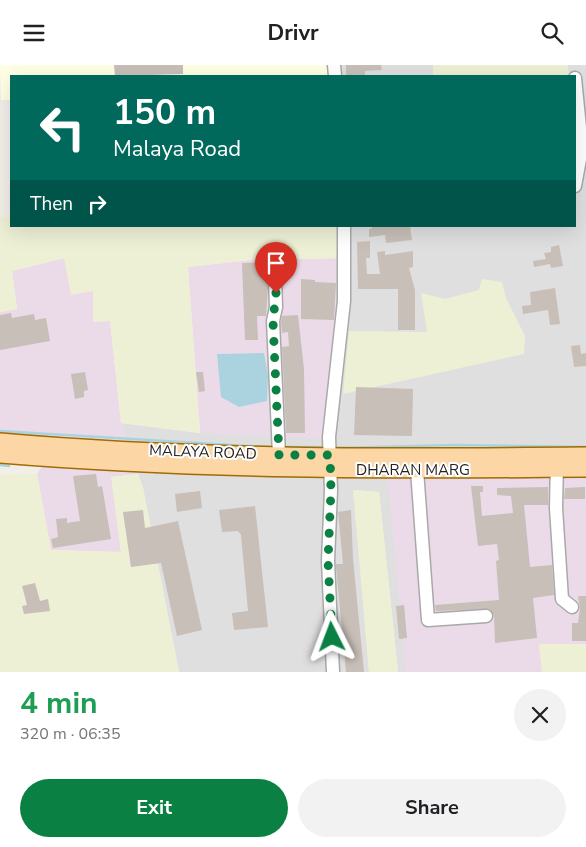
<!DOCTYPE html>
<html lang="en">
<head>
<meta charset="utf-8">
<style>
	body { margin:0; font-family:"Nunito Sans",sans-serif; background:#f2f2f2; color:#202124; height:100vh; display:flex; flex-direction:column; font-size:19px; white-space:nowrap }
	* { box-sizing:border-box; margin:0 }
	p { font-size:16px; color:#757577 }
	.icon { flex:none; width:28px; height:28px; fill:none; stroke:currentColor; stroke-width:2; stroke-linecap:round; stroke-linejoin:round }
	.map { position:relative; height:607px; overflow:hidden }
	.drawer { display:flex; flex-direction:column; background:#fff; flex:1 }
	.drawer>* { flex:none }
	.guide { position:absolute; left:10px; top:10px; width:566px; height:152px; border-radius:0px; box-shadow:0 5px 20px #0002; background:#00695c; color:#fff; overflow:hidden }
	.pin { position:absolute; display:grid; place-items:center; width:42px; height:42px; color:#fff; margin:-51px -21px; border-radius:50% 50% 50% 0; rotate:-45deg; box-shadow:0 0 5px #0007 }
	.pin .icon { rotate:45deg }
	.me { position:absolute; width:55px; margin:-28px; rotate:357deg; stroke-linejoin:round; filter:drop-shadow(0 0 4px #0008) }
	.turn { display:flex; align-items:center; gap:18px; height:105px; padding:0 20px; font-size:22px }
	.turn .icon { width:65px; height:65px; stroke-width:2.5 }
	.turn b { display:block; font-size:35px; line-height:42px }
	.then { display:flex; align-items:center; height:48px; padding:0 20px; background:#0003; gap:10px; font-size:19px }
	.round { display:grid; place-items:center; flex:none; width:52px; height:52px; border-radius:26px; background:#f2f2f2 }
	.overview { display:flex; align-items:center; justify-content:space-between; height:85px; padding:0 20px }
	h1 { font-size:30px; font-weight:700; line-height:38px; color:#1e9e55 }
	.cta { display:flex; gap:10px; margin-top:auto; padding:10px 20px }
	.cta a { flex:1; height:58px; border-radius:30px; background:#0b8043; color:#fff; font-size:20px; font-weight:700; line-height:58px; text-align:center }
	.cta a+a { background:#f2f2f2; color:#202124 }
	header { display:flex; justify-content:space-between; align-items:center; height:65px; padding:0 20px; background:#fff; font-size:22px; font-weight:700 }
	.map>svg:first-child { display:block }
	.residential { fill:#e0dfdf }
	.industrial { fill:#ebdbe8 }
	.education { fill:#ffffe5 }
	.farmland { fill:#eef0d5 }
	.water { fill:#aad3df }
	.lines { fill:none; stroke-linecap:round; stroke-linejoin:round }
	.stream { stroke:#aad3df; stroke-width:2.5 }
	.building { fill:#c7bfb8 }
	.minor-casing { stroke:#a9a9a9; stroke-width:15 }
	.major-casing { stroke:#a06b00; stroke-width:18 }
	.minor { stroke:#fff; stroke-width:12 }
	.major { stroke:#fcd6a4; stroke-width:15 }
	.route { stroke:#0b8043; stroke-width:9; stroke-dasharray:0 16.2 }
	.labels { text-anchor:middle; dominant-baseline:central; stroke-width:4; stroke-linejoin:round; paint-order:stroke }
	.street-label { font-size:15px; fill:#222; stroke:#fff }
</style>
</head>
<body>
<header><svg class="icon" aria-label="menu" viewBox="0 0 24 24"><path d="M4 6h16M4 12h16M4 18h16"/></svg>Drivr<svg class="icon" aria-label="search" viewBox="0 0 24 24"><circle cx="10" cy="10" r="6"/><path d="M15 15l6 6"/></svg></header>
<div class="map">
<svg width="586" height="607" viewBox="0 0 586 607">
	<rect width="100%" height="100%" fill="#f2efe9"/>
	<!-- residential -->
	<path class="residential" d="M 328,0 L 586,0 L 586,579 L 539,579 L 542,607 L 398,607 L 379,427 L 354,425 L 369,607 L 179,607 L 143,423 L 121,358 L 200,368 L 342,193 L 337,161 L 575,161 L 575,11 L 329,11 Z"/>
	<!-- industrial -->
	<g class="industrial">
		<path d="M 65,193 L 93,226 L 110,255 L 121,358 L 132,392 L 0,390 L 0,247 L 17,244 L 12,206 Z"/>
		<path d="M 342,193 L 327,374 L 200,368 L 188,202 L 251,195 Z"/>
		<path d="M 44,398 L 134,399 L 138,409 L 112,412 L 121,487 L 51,485 L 37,409 Z"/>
		<path d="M 586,411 L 586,579 L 539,579 L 542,607 L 406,607 L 388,414 Z"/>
	</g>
	<!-- education -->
	<path class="education" d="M 0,0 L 328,0 L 329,11 L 11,11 L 11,35 L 1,35 Z"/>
	<!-- farmland -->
	<g class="farmland">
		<path d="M 433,0 L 568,0 L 569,11 L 433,11 Z"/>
		<path d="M 11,151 L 11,161 L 337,161 L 342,193 L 251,195 L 188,202 L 200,368 L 121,358 L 110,256 L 93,257 L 93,226 L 71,230 L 64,193 L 12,206 L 17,244 L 0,247 L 0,152 Z"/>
		<path d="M 482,214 L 502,217 L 506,233 L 525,271 L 524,289 L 343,329 L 349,266 L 427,267 L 421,228 L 445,234 L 479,225 Z"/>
		<path d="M 37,409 L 51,485 L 121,487 L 111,412 L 138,409 L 143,423 L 179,607 L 0,607 L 0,410 Z"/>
		<path d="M 353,425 L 379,427 L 398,607 L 369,607 Z"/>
		<path d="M 539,579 L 586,579 L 586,607 L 542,607 Z"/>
	</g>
	<!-- water -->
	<path class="water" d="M 264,288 L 268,311 L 267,336 L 239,342 L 221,332 L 217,289 Z"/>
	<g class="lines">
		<!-- stream -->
		<g class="stream">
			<path d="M 0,366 L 265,382"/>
			<path d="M 282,382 L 323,382"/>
			<path d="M 335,383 L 456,380 L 586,382"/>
			<path d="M 0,400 L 9,401"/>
		</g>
	</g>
	<!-- building -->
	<g class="building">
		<path d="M 114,0 L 183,0 L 183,9 L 115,11 Z"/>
		<path d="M 346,0 L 381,0 L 382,5 L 365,6 L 365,11 L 346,11 Z"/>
		<path d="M 372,161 L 410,161 L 412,175 L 386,178 L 385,170 L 369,172 L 369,164 L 372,163 Z"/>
		<path d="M 370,176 L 370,193 L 366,193 L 367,209 L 380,209 L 377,187 L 385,186 L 385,190 L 413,186 L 413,202 L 409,203 L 415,225 L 415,265 L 398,265 L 398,224 L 358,224 L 357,177 Z"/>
		<path d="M 559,180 L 563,201 L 551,203 L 550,199 L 534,202 L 533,196 L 546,194 L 544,188 L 551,187 L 551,182 Z"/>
		<path d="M 270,197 L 266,251 L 257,251 L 258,275 L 245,275 L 242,198 Z"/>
		<path d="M 301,214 L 315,215 L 315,217 L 336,218 L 334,255 L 301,254 Z"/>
		<path d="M 555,223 L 560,259 L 550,260 L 548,245 L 523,249 L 522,241 L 531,240 L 530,227 Z"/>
		<path d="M 11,248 L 12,253 L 34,249 L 35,255 L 46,253 L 50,276 L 0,285 L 0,250 Z"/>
		<path d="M 298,250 L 304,304 L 305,368 L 286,368 L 282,282 L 289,281 L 288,267 L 282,268 L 281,257 L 282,251 Z"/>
		<path d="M 580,280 L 581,289 L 586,288 L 586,301 L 574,302 L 571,281 Z"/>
		<path d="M 85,307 L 88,325 L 84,326 L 84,332 L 75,334 L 71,309 Z"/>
		<path d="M 196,307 L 203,307 L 205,326 L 199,327 Z"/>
		<path d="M 356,322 L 413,324 L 412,371 L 354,370 Z"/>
		<path d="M 96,409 L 98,422 L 102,421 L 111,474 L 53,483 L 51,474 L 58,472 L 56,454 L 67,453 L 67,458 L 80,456 L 73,411 Z"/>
		<path d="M 471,421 L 483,421 L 483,427 L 480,427 L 482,451 L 513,448 L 511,431 L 497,430 L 497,423 L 548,422 L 548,440 L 524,440 L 530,502 L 552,500 L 554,530 L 533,533 L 537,573 L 495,578 L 494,550 L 489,544 L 436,546 L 435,540 L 499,535 L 496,496 L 499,495 L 497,479 L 478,481 Z"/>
		<path d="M 585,422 L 585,434 L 564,434 L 565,423 Z"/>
		<path d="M 200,426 L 202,443 L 177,447 L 175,429 Z"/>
		<path d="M 255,441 L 268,562 L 234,565 L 232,548 L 248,546 L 241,470 L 238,466 L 222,467 L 219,445 Z"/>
		<path d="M 143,445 L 145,463 L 178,456 L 202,565 L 177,571 L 161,498 L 131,502 L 123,447 Z"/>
		<path d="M 351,445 L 353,494 L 364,607 L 346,607 L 336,502 L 336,499 L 343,499 L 338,447 Z"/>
		<path d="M 35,518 L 40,536 L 48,534 L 50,546 L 24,549 L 22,541 L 27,540 L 22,521 Z"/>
		<path d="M 578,531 L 586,531 L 586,576 L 572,576 L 572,558 L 578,558 L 580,543 Z"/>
		<path d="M 404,540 L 407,573 L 399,574 L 396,541 Z"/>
	</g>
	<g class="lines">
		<defs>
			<g id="minor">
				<path d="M 334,0 L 335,11"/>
				<path d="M 575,13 L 582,83"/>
				<path d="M 575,121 L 582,83 L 586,83"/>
				<path d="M 275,213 L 276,242 L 273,256 L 279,390"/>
				<path d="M 557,395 L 556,443 L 562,534 L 572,542"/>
				<path d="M 417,405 L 428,555 L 486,551"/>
				<path d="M 333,607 L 328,496 L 331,425 L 329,372 L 344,236 L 344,161"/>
			</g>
			<g id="major">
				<path d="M 0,376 C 195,393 391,392 586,390"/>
				<path d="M 0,390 C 195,406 390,406 586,404"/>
			</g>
		</defs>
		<!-- minor casing -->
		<use href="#minor" class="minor-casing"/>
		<!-- major casing -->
		<use href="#major" class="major-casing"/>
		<!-- minor -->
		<use href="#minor" class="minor"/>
		<!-- major -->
		<use href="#major" class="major"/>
	</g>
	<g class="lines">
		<!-- route -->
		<path class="route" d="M 276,228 L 273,256 L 279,390 L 330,390 L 331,425 L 328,496 L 332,572"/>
	</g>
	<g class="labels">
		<!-- street labels -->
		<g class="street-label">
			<text transform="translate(203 387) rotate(2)">MALAYA ROAD</text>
			<text x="413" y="405">DHARAN MARG</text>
		</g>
	</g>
</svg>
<div class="pin" style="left:276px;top:228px;background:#d93025"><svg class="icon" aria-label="arrive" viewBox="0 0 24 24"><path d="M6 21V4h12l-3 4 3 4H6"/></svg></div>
<svg class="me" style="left:332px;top:572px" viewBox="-20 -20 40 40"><path d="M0-17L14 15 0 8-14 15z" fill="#0b8043" stroke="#fff" stroke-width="4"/></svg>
<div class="guide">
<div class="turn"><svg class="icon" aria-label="left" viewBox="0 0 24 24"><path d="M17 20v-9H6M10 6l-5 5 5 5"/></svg><div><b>150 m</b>Malaya Road</div></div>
<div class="then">Then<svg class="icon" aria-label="right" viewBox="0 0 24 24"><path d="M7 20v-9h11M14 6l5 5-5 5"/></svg></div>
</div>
</div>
<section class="drawer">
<div class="overview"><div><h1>4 min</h1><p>320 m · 06:35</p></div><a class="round"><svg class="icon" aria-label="close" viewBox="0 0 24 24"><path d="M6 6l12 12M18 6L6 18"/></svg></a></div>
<div class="cta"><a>Exit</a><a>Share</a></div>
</section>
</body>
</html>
